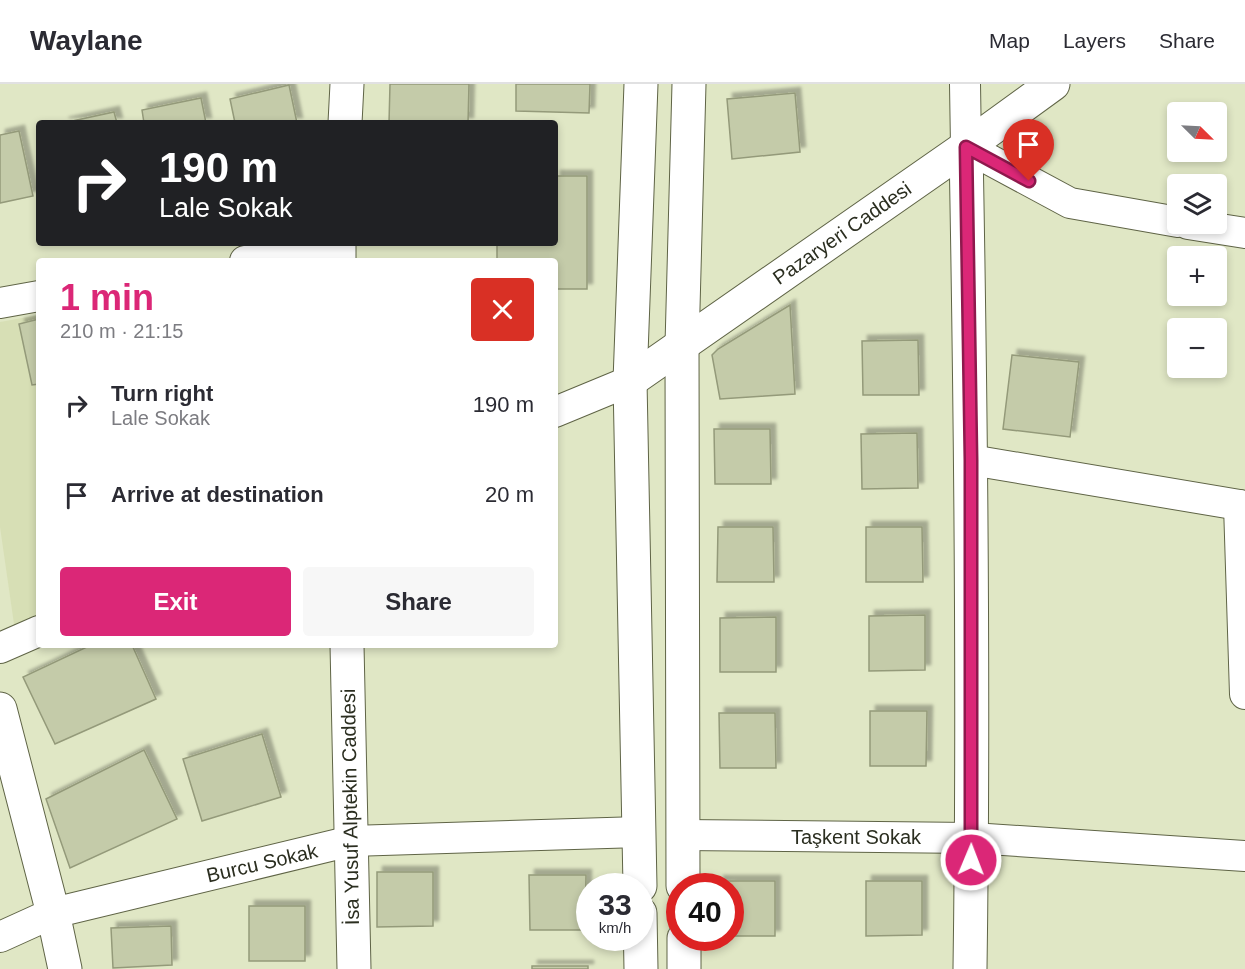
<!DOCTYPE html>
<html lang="en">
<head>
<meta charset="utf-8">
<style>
	body { margin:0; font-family:Helvetica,sans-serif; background:#f7f7f7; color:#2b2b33; height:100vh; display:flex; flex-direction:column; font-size:22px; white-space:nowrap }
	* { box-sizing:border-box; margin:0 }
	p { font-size:20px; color:#7c7c81 }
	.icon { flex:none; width:33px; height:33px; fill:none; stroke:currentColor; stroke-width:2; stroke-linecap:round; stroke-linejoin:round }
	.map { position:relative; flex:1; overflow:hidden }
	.details { position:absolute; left:36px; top:174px; width:522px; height:390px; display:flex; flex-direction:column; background:#fff; border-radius:6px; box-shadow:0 3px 9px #0003 }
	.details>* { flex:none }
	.guide { position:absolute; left:36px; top:36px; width:522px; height:126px; border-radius:6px; box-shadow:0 3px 9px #0003; background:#202124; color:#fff; overflow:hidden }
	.needle { width:39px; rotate:114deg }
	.controls { position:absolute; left:1167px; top:18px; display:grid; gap:12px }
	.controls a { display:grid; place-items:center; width:60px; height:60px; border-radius:6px; background:#fff; box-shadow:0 3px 9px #0003; font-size:30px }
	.speed { position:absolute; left:576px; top:789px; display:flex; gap:12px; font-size:30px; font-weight:700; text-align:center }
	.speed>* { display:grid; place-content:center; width:78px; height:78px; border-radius:50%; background:#fff; box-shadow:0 3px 9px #0003; line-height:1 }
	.speed small { font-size:15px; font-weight:400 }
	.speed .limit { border:9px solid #d22; background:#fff; color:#111 }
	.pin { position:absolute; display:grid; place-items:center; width:51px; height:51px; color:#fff; margin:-62px -26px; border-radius:50% 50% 50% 0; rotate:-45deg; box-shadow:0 0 6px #0007 }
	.pin .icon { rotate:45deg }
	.me { position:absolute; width:66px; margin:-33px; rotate:1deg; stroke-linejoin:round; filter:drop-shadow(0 0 4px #0008) }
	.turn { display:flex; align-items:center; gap:21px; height:126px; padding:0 24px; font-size:27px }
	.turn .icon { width:78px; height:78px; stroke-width:2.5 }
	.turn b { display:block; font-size:42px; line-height:51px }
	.round { display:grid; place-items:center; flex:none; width:63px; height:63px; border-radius:6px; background:#f7f7f7 }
	.headline { display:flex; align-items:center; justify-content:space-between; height:102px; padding:0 24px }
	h1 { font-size:36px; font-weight:700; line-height:45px; color:#db2777 }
	.primary-button { display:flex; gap:12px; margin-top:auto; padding:12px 24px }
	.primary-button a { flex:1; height:69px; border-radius:6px; background:#db2777; color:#fff; font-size:24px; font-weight:700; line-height:69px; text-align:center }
	.primary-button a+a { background:#f7f7f7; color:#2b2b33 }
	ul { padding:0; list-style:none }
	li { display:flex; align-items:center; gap:18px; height:90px; padding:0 24px }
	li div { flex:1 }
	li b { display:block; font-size:22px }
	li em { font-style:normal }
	header { display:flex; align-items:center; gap:36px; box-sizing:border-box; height:84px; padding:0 30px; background:#fff; border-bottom:2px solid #e1e1e2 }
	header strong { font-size:28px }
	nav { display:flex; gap:33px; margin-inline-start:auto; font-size:21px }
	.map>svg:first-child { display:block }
	.built { fill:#d7dfb5 }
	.building { fill:#c4cba9; stroke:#949a7a; stroke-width:1.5; filter:url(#shadow) }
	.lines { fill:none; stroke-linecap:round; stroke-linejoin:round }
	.street-casing { stroke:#5f6446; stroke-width:32 }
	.secondary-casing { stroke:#5f6446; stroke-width:35 }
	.primary-casing { stroke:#5f6446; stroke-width:35 }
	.street { stroke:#fff; stroke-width:30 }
	.secondary { stroke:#fff; stroke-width:33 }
	.primary { stroke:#fff; stroke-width:33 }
	.route-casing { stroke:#8e194d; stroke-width:15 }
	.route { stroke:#db2777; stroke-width:10 }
	.labels { text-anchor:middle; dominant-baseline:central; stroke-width:4.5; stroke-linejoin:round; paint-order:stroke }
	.street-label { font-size:20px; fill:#2b2e20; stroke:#fff }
</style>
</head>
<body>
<header>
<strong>Waylane</strong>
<nav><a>Map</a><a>Layers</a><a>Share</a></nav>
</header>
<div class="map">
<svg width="1245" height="885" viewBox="0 0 1245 885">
	<defs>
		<filter id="shadow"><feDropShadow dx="5.5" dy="-5.5" stdDeviation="1.5" flood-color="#0004"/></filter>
	</defs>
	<rect width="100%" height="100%" fill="#e0e7c5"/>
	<!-- built -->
	<path class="built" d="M 39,231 L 39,536 L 15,547 L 0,443 L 0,238 Z"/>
	<!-- building -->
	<g class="building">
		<path d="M 390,0 L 469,0 L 468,39 L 389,39 Z"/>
		<path d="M 516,0 L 590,0 L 589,29 L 516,27 Z"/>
		<path d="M 289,1 L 297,39 L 235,39 L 230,15 Z"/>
		<path d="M 795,9 L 800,68 L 732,75 L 727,15 Z"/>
		<path d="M 201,14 L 206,39 L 144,39 L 142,26 Z"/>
		<path d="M 114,28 L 117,39 L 63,39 Z"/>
		<path d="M 19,47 L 33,112 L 0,119 L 0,51 Z"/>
		<path d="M 555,92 L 587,92 L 587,205 L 555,205 L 555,177 L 497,177 L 497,159 L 555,159 Z"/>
		<path d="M 790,221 L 795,310 L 720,315 L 712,271 L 718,265 Z"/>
		<path d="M 39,235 L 39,300 L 32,301 L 19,240 Z"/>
		<path d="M 918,256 L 919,311 L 863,311 L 862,257 Z"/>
		<path d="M 1012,271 L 1079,278 L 1070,353 L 1003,345 Z"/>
		<path d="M 714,345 L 770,345 L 771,400 L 715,400 Z"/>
		<path d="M 917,349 L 918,404 L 862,405 L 861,350 Z"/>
		<path d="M 718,443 L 773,443 L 774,498 L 717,498 Z"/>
		<path d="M 866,443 L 922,443 L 923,498 L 866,498 Z"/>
		<path d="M 925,531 L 925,586 L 869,587 L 869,532 Z"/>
		<path d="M 776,533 L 776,588 L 720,588 L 720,534 Z"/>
		<path d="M 91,561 L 132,561 L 156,615 L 55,660 L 23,593 Z"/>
		<path d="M 870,627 L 927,627 L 926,682 L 870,682 Z"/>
		<path d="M 719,629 L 775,629 L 776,684 L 720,684 Z"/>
		<path d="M 262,650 L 281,713 L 202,737 L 183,675 Z"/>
		<path d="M 144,666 L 177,735 L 70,784 L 46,715 Z"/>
		<path d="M 377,788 L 433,788 L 433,842 L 377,843 Z"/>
		<path d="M 529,791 L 586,791 L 585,846 L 530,846 Z"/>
		<path d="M 718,797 L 775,797 L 775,852 L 730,852 L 730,802 L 719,802 Z"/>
		<path d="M 866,797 L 922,797 L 922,851 L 866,852 Z"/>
		<rect x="249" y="822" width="56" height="55"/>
		<path d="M 171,842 L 172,881 L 113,884 L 111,844 Z"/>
		<rect x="532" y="882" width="56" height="3"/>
	</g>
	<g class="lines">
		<defs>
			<g id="street">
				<path d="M 965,0 L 966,63 L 1070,119 L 1178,138"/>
				<path d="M 1188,140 L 1245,149"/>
				<path d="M 245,177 L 339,161"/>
				<path d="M 0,219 L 39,212"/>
				<path d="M 555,328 L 630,297"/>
				<path d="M 971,376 L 1245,422"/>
				<path d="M 1239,421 L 1245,610"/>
				<path d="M 0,564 L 39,547"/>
				<path d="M 682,751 L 972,754 L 1245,772"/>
				<path d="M 0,853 L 53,829 L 351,757 L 640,748"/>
			</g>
			<g id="secondary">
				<path d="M 345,39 L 347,0"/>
				<path d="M 966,63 C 971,337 974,611 970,885"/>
				<path d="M 339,159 L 339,177"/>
				<path d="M 630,297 L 966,63 L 1053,0"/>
				<path d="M 347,561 L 354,885"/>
				<path d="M 0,625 L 53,829 L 65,885"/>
			</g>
			<g id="primary">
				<path d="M 640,802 L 630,297 L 641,0"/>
				<path d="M 683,802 L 682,261 L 689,0"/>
				<path d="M 640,829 L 641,885"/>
				<path d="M 684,854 L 684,885"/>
			</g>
		</defs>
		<!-- street casing -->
		<use href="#street" class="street-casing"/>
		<!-- secondary casing -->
		<use href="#secondary" class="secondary-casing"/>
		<!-- primary casing -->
		<use href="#primary" class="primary-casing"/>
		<!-- street -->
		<use href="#street" class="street"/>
		<!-- secondary -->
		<use href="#secondary" class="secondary"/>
		<!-- primary -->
		<use href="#primary" class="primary"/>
	</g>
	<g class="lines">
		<defs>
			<path id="route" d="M 971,776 L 971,376 L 966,63 L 1029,97"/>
		</defs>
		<!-- route casing -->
		<use href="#route" class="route-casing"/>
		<!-- route -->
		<use href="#route" class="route"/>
	</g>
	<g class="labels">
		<!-- street labels -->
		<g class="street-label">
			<text transform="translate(842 149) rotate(-35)">Pazaryeri Caddesi</text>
			<text transform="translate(350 723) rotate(-91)">İsa Yusuf Alptekin Caddesi</text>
			<text x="856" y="753">Taşkent Sokak</text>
			<text transform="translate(262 779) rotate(-13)">Burcu Sokak</text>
		</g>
	</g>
</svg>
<div class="controls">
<a><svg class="needle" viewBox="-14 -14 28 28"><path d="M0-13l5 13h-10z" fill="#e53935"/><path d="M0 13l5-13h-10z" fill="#7c7c81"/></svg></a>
<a><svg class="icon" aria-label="layers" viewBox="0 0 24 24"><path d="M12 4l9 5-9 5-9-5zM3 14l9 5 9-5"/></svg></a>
<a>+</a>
<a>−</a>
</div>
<div class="speed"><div>33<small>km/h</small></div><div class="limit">40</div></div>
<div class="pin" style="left:1029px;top:97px;background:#d93025"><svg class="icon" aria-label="arrive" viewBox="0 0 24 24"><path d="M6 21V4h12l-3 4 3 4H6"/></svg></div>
<svg class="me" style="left:971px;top:776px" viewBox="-20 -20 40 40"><circle r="17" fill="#db2777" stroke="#fff" stroke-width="3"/><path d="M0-11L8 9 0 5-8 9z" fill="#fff"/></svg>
<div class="guide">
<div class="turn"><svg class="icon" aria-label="right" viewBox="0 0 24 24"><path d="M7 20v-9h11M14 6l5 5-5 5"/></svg><div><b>190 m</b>Lale Sokak</div></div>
</div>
<section class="details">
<div class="headline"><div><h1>1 min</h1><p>210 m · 21:15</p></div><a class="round" style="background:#d93025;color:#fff"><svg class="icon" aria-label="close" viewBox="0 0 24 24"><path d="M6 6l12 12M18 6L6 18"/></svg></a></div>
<ul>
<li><svg class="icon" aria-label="right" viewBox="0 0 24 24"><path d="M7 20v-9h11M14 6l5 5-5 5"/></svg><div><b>Turn right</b><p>Lale Sokak</p></div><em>190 m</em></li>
<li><svg class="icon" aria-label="arrive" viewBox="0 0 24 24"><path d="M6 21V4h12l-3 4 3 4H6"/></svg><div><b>Arrive at destination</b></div><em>20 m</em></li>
</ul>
<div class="primary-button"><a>Exit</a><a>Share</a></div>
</section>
</div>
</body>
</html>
